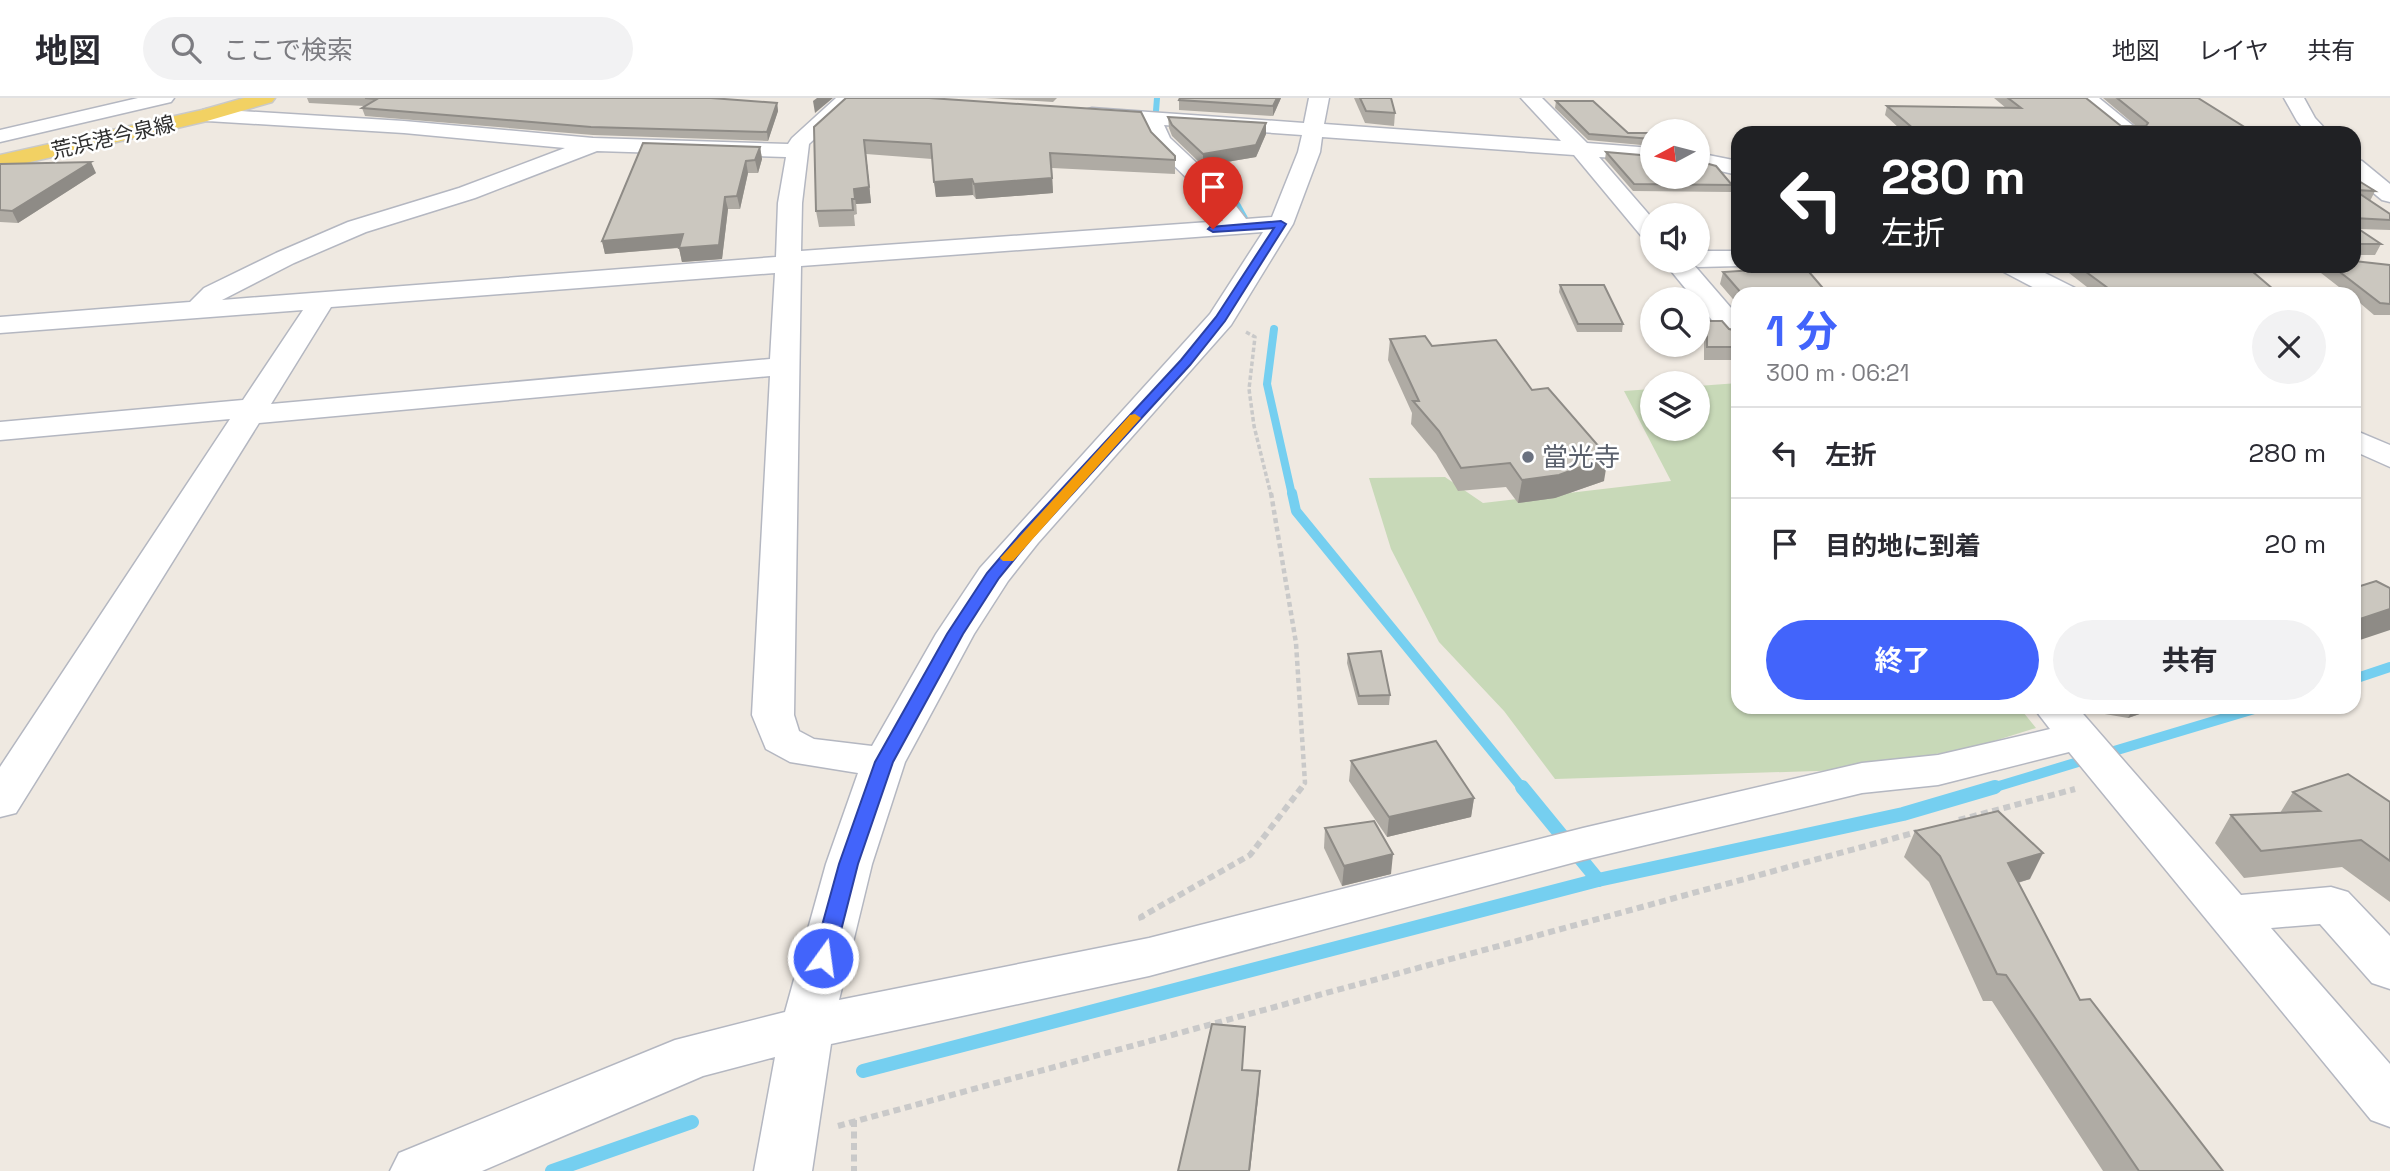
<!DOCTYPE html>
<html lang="ja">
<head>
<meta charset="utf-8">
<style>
	body { margin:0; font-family:"Space Grotesk","Noto Sans JP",sans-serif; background:#f2f2f3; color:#2b2b33; height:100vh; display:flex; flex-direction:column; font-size:26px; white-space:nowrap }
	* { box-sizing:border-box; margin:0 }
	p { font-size:23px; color:#7c7c81 }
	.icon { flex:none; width:38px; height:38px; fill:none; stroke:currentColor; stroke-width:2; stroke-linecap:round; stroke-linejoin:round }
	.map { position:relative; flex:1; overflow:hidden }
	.side { position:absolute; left:1731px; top:189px; width:630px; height:427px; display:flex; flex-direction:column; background:#fff; border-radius:21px; box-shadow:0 2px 5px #0004 }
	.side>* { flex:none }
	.guide { position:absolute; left:1731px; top:28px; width:630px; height:147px; border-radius:21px; box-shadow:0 2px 5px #0004; background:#202124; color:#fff; overflow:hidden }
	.needle { width:46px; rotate:263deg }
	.tools { position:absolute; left:1640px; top:21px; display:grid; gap:14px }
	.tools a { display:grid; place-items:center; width:70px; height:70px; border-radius:50%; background:#fff; box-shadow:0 2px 5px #0004; font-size:35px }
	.pin { position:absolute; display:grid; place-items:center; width:60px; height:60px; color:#fff; margin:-72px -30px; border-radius:50% 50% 50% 0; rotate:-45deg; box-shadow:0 0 7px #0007 }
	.pin .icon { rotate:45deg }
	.me { position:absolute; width:77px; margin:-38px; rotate:14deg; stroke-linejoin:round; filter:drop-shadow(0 0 5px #0008) }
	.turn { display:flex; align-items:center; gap:24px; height:147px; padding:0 35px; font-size:32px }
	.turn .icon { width:91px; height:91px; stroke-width:2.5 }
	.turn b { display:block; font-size:49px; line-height:60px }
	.round { display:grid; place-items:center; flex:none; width:74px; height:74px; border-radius:37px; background:#f2f2f3 }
	.head { display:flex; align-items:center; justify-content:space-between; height:119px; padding:0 35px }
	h1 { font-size:42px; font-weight:700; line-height:52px; color:#4264fb }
	.action { display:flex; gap:14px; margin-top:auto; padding:14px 35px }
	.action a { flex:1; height:80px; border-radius:42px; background:#4264fb; color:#fff; font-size:28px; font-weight:700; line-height:80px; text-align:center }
	.action a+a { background:#f2f2f3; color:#2b2b33 }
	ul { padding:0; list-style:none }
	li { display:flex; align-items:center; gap:21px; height:91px; padding:0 35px; border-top:2px solid #e1e1e2 }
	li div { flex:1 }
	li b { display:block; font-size:26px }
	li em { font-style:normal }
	header { display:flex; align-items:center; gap:42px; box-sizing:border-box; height:98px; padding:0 35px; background:#fff; border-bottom:2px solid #e1e1e2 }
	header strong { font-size:33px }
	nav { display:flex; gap:38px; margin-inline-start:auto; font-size:24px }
	.search { width:490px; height:63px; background:#f2f2f3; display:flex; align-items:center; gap:18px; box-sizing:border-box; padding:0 24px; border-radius:38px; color:#7c7c81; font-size:26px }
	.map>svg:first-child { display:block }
	.cemetery { fill:#c8d9b8 }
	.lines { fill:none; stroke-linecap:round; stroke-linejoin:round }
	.stream-far3 { stroke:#75cff0; stroke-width:6 }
	.stream-far2 { stroke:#75cff0; stroke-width:8 }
	.stream-far1 { stroke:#75cff0; stroke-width:10 }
	.stream { stroke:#75cff0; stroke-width:14 }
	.minor-casing { stroke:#b4b7c1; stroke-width:3 }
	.major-casing { stroke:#c9c9c9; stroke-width:3 }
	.path-far2 { stroke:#c9c9c9; stroke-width:3.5; stroke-dasharray:4.5 2.5; stroke-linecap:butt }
	.path-far1 { stroke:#c9c9c9; stroke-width:4.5; stroke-dasharray:5 3.5; stroke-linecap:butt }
	.path { stroke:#c9c9c9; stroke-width:6; stroke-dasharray:7 4.5; stroke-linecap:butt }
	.minor { fill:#fff; fill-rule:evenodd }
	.major { fill:#f2d163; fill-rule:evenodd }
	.wall { fill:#afaba4 }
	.shaded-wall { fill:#8e8b86 }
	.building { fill:#cbc7bf; stroke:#8e8b86; stroke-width:2 }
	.route { fill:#4264fb; stroke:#2b41a3; stroke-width:2 }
	.slow { fill:#f59e0b }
	.worship-dot { fill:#6b7280; stroke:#fff; stroke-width:2.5 }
	.labels { text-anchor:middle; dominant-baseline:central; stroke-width:5; stroke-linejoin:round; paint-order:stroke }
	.far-street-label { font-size:21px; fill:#2e2e2e; stroke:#fff }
	.worship-label { font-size:26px; fill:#5b616d; stroke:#fff; text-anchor:start }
</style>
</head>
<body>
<header>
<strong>地図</strong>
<div class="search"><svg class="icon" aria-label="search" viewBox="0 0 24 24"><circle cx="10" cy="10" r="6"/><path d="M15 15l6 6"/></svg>ここで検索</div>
<nav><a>地図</a><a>レイヤ</a><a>共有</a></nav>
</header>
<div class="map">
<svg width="2390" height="1073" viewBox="0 0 2390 1073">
	<rect width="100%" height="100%" fill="#efe9e1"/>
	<!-- cemetery -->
	<path class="cemetery" d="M 1738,285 L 1738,609 L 2019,609 L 2036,630 L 1975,649 L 1847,672 L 1555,681 L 1504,613 L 1439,544 L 1391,451 L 1369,380 L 1445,379 L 1483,405 L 1671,383 L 1624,293 L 1652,291 L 1652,331 L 1698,331 L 1698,288 Z"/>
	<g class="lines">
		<!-- stream-far3 -->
		<g class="stream-far3">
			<path d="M 1156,13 L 1157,0"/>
			<path d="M 1220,91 L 1237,106 L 1247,124"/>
		</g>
		<!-- stream-far2 -->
		<path class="stream-far2" d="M 1274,231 L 1267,286 L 1292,397"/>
		<!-- stream-far1 -->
		<g class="stream-far1">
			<path d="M 1292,395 L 1296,413 L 1523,691"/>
			<path d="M 2354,581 L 2390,569"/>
			<path d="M 2104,656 L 2261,609"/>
			<path d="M 1989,691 L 2088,661"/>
		</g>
		<!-- stream -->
		<g class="stream">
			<path d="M 1522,689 L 1598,782"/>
			<path d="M 863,973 L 1598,782 L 1903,716 L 1995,689"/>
			<path d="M 552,1073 L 692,1024"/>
		</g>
		<defs>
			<g id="minor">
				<path d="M 138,0 L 174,0 L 171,4 L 0,44 L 0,32 Z"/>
				<path d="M 836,0 L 858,0 L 809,46 L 802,105 L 801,153 L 1223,123 L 1203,96 L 1153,47 L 1143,26 L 1085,20 L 1082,16 L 1085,12 L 1092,10 L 1304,25 L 1309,0 L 1329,0 L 1324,26 L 1561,43 L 1521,0 L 1542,0 L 1587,45 L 1652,50 L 1652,62 L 1599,59 L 1652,120 L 1652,142 L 1643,140 L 1574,57 L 1322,39 L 1320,54 L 1293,126 L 1231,227 L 1038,445 L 1008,483 L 974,536 L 905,664 L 872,766 L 839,902 L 1149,840 L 1583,730 L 1862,665 L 1938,657 L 2050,631 L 2033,609 L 2077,609 L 2241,797 L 2331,789 L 2348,794 L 2390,838 L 2390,891 L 2372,885 L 2320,826 L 2271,830 L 2390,966 L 2390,1029 L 2371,1022 L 2069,654 L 1938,687 L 1862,695 L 1583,762 L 1149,878 L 831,946 L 812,1073 L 754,1073 L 775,959 L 703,978 L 482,1073 L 390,1073 L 399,1055 L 675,942 L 785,914 L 826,766 L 858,675 L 790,664 L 766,651 L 752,617 L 770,278 L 259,325 L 16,715 L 0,719 L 0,669 L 230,321 L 0,342 L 0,324 L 243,302 L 303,212 L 0,235 L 0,219 L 190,204 L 204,190 L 276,155 L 348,124 L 459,90 L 565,50 L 404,35 L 207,23 L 200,21 L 197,17 L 200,13 L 207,11 L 404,23 L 593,40 L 788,46 L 792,40 ZM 1164,27 L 1302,37 L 1298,54 L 1272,119 L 1246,121 L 1219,86 L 1170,40 ZM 597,53 L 786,59 L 778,105 L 776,159 L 222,202 L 294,165 L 366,134 L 475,100 ZM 1263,134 L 1210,216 L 980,470 L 936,536 L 872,648 L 814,641 L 799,633 L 794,617 L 801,168 ZM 775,175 L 770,261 L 271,306 L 331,209 Z"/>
				<path d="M 2076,0 L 2099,0 L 2142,35 L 2119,35 Z"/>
				<path d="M 2284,0 L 2304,0 L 2315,20 L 2329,35 L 2307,35 L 2297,23 Z"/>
				<path d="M 1698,55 L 1738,63 L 1738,77 L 1698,68 Z"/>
				<path d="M 2354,61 L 2362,63 L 2390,86 L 2390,104 L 2382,102 L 2354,79 Z"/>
				<path d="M 1698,153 L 1738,153 L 1738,168 L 1740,168 L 1698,169 L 1694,167 L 1738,218 L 1738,244 L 1728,242 L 1698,205 L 1698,201 L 1694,201 L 1663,163 L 1698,163 Z"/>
				<path d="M 1998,168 L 2031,168 L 2075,190 L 2079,196 L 2046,196 L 2002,173 Z"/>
				<path d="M 2354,332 L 2390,347 L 2390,369 L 2354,353 Z"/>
			</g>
			<path id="major" d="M 244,0 L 275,0 L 272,4 L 207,23 L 0,71 L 0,57 L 202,12 Z"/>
		</defs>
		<!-- minor casing -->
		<use href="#minor" class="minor-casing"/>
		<!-- major casing -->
		<use href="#major" class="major-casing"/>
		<!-- path-far2 -->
		<path class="path-far2" d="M 1246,234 L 1255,239 L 1249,291 L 1254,328 L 1271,397"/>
		<!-- path-far1 -->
		<path class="path-far1" d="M 1271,395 L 1296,545 L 1305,685 L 1301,691"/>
		<!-- path -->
		<g class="path">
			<path d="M 1959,722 L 2075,691"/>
			<path d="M 1142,822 L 1141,819 L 1250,757 L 1302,689"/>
			<path d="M 854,1022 L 854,1073"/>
			<path d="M 838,1028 L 1917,734"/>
		</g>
		<!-- minor -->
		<use href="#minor" class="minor"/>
		<!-- major -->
		<use href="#major" class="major"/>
	</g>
	<!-- wall -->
	<g class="wall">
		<path d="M 307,0 L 711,0 L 777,5 L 778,13 L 768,43 L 593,37 L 365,18 L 362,10 L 364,8 L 309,5 Z"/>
		<path d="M 846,0 L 1151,34 L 1175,58 L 1175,76 L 1052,70 L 1053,95 L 976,101 L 973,97 L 936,99 L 932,61 L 866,56 L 871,105 L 856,106 L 857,116 L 854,117 L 855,128 L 819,129 L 816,113 Z"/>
		<path d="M 985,0 L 1057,0 L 1053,4 Z"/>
		<path d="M 1281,0 L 1273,18 L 1179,12 L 1179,2 Z"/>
		<path d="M 1354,0 L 1391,0 L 1395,15 L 1394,28 L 1365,25 Z"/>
		<path d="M 1994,0 L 2086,0 L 2121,28 L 2136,28 L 2103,0 L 2198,0 L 2254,35 L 1813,35 L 1813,32 L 1901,32 L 1885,17 L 1887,8 L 2006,10 Z"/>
		<path d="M 1556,3 L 1628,35 L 1652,35 L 1652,48 L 1588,42 L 1555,10 Z"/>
		<path d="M 1168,19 L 1266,36 L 1256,59 L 1203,68 L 1172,38 L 1169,30 Z"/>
		<path d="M 760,49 L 762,61 L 758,75 L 748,75 L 740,111 L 728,111 L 722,161 L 682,164 L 679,150 L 605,156 L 602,143 Z"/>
		<path d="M 1606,54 L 1732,87 L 1731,94 L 1633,93 L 1605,61 Z"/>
		<path d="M 0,66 L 96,75 L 18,125 L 0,124 Z"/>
		<path d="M 2354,80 L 2375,93 L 2370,103 L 2390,116 L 2390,132 L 2359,131 L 2381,146 L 2375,157 L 2356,157 L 2354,161 Z"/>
		<path d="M 2390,167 L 2390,217 L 2374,217 L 2354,200 L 2354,196 L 2348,196 L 2312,168 Z"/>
		<path d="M 1742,168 L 1804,168 L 1828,196 L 1738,196 L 1738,207 L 1720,186 L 1723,174 L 1743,173 L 1741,170 Z"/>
		<path d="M 2060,168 L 2246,168 L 2273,191 L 2270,196 L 2096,196 Z"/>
		<path d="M 1560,187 L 1623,226 L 1622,234 L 1577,234 L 1559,194 Z"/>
		<path d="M 1707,223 L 1738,233 L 1738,262 L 1704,262 L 1704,235 Z"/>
		<path d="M 1390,241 L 1432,248 L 1532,292 L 1604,383 L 1555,400 L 1518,405 L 1506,389 L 1458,393 L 1436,356 L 1411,326 L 1412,315 L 1388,262 Z"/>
		<path d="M 1348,556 L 1390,597 L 1389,607 L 1358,607 L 1347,565 Z"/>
		<path d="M 2089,609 L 2160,609 L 2128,620 L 2093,614 Z"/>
		<path d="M 1351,663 L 1474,700 L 1471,719 L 1387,739 L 1349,683 Z"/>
		<path d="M 2293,694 L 2390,704 L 2390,804 L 2342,769 L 2244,780 L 2215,745 L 2231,717 L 2280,715 Z"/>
		<path d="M 1325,730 L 1391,776 L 1342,788 L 1324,750 Z"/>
		<path d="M 1915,733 L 2030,781 L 2018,785 L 2080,902 L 2223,1073 L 2103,1073 L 1992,903 L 1983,903 L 1929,784 L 1904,759 Z"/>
	</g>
	<!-- shaded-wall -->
	<g class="shaded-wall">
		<path d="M 817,0 L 833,0 L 815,15 L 813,3 Z"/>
		<path d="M 1277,0 L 1281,0 L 1273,18 L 1273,8 Z"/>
		<path d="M 777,5 L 778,13 L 768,43 L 767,34 Z"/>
		<path d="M 1266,25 L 1266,36 L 1256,59 L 1203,68 L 1203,56 Z"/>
		<path d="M 760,49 L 762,61 L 758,75 L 755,62 Z"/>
		<path d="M 866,56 L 871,105 L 856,106 L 857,116 L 854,91 Z"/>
		<path d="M 746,63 L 748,75 L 740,111 L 737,98 Z"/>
		<path d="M 91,64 L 96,75 L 18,125 L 12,113 Z"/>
		<path d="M 1052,80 L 1053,95 L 976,101 L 974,86 Z"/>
		<path d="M 972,81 L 973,97 L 936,99 L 934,84 Z"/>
		<path d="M 725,99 L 728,111 L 722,161 L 682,164 L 679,150 Z"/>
		<path d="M 683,136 L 686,149 L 605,156 L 602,143 Z"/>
		<path d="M 1608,359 L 1604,383 L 1555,400 L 1518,405 L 1522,382 Z"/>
		<path d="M 2390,511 L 2390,532 L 2354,544 L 2354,523 Z"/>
		<path d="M 2134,609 L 2160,609 L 2128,620 Z"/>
		<path d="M 1474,700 L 1471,719 L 1387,739 L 1389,719 Z"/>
		<path d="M 2043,755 L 2030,781 L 1995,791 L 2008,765 Z"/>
		<path d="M 1393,756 L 1391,776 L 1342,788 L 1344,768 Z"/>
		<path d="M 1260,973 L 1259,993 L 1250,1073 L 1249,1073 Z"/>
	</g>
	<!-- building -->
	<g class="building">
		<path d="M 365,0 L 711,0 L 777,5 L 767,34 L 591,29 L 362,10 L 377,1 Z"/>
		<path d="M 846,0 L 929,0 L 1141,14 L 1151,34 L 1175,58 L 1175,62 L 1050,55 L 1052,80 L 974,86 L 972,81 L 934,84 L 931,46 L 864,42 L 869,89 L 854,91 L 855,101 L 852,101 L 853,112 L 816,113 L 814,29 Z"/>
		<path d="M 1180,0 L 1277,0 L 1273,8 L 1179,2 Z"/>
		<path d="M 1360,0 L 1391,0 L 1395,15 L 1366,13 Z"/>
		<path d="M 2008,0 L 2086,0 L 2121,28 L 2146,28 L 2148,25 L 2117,0 L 2198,0 L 2254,35 L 1816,35 L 1813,32 L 1915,32 L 1887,8 L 2021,10 Z"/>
		<path d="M 1556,3 L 1593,3 L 1628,35 L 1652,35 L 1652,41 L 1589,36 Z"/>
		<path d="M 1168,19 L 1266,25 L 1256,47 L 1203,56 L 1172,27 Z"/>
		<path d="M 643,45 L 760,49 L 755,62 L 746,63 L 737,98 L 725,99 L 719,147 L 679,150 L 683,136 L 602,143 Z"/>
		<path d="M 1606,54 L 1652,58 L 1652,79 L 1698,79 L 1698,63 L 1716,68 L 1732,87 L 1634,86 Z"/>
		<path d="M 91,64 L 12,113 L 0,112 L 0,66 Z"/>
		<path d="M 2354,80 L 2375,93 L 2354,92 L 2390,116 L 2390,122 L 2354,120 Z"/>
		<path d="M 2354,128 L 2381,146 L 2358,146 L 2357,154 L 2354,155 Z"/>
		<path d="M 2354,163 L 2390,167 L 2390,206 L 2380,205 L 2332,168 L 2354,168 Z"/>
		<path d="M 1751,168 L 1804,168 L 1828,196 L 1742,196 L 1723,174 L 1754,172 Z"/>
		<path d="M 2078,168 L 2246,168 L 2273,191 L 2112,193 Z"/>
		<path d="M 1560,187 L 1604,187 L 1623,226 L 1578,226 Z"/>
		<path d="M 1707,223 L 1722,223 L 1729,231 L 1738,233 L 1738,249 L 1707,249 Z"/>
		<path d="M 1425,238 L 1432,248 L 1496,242 L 1532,292 L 1548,290 L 1608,359 L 1559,377 L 1522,382 L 1510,365 L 1461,370 L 1439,333 L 1413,303 L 1419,303 L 1390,241 Z"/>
		<path d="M 2376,483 L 2390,490 L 2390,511 L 2354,523 L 2354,490 Z"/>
		<path d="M 1381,553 L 1390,597 L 1359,598 L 1348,556 Z"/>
		<path d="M 1436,643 L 1474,700 L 1389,719 L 1351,663 Z"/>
		<path d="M 2348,676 L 2390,704 L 2390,763 L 2361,742 L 2261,753 L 2231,717 L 2320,713 L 2293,694 Z"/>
		<path d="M 1998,713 L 2043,755 L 2008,765 L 2080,902 L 2090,901 L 2223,1073 L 2139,1073 L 2006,877 L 1997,876 L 1940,758 L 1915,733 Z"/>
		<path d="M 1374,723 L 1393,756 L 1344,768 L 1325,730 Z"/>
		<path d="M 1212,926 L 1245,929 L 1242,972 L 1260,973 L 1249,1073 L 1178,1073 Z"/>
	</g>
	<!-- route -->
	<path class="route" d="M 1281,123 L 1286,126 L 1225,223 L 1190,267 L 1031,441 L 999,480 L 963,536 L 893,664 L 858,766 L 834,860 L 830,865 L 823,868 L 816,865 L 813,860 L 839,766 L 875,664 L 947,536 L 987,475 L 1021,435 L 1181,262 L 1216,219 L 1274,130 L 1213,134 L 1208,131 L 1210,129 Z"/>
	<!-- slow -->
	<path class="slow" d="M 1135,316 L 1141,320 L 1139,322 L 1013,463 L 1003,463 L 1000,460 L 1003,457 L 1130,317 Z"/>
	<!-- markers -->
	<circle class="worship-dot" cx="1528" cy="359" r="7"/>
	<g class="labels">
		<!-- far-street labels -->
		<g class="far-street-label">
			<text transform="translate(113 39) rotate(-13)">荒浜港今泉線</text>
		</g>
		<!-- worship labels -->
		<g class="worship-label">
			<text x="1542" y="359">當光寺</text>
		</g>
	</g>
</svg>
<div class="tools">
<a><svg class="needle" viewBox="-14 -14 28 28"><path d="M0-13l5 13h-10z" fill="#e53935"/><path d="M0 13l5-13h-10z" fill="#7c7c81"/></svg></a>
<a><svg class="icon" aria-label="sound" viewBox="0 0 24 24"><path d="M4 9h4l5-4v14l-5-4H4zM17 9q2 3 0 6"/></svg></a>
<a><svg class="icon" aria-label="search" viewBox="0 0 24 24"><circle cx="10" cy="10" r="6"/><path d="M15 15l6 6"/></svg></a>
<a><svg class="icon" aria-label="layers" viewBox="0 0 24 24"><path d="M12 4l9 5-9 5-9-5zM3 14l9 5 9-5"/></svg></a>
</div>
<div class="pin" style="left:1213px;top:131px;background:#d93025"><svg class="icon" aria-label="arrive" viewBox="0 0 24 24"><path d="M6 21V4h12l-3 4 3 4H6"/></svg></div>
<svg class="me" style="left:823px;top:860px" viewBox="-20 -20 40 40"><circle r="17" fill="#4264fb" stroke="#fff" stroke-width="3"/><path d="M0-11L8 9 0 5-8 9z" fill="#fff"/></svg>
<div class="guide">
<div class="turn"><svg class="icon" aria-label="left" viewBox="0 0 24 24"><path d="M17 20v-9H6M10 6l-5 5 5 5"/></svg><div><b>280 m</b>左折</div></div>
</div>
<section class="side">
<div class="head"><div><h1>1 分</h1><p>300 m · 06:21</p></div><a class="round"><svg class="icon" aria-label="close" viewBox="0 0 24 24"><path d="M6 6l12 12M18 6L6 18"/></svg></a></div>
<ul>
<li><svg class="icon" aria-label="left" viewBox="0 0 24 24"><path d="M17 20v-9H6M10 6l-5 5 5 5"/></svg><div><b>左折</b></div><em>280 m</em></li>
<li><svg class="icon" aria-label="arrive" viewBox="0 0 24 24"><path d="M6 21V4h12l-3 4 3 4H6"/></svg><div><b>目的地に到着</b></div><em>20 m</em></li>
</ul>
<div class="action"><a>終了</a><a>共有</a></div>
</section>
</div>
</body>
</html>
